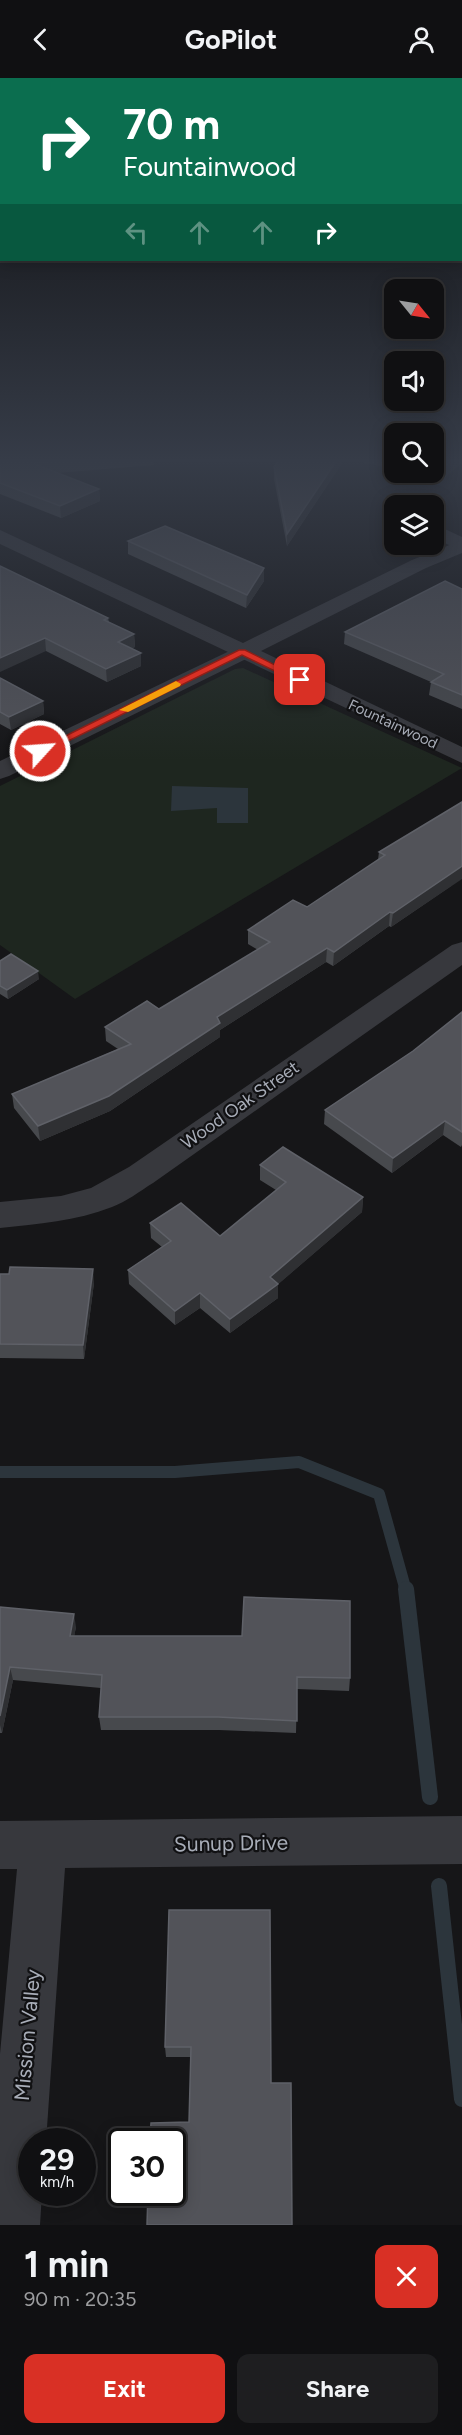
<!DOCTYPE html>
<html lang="en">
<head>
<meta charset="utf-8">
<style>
	body { margin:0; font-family:Figtree,sans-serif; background:#1e1e20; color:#f1f3f6; height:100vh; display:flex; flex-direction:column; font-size:22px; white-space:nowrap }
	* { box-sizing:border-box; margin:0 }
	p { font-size:20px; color:#9c9d9f }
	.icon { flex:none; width:33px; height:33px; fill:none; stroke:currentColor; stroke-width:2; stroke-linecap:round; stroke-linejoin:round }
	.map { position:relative; height:2147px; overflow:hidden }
	.side { display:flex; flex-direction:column; background:#101012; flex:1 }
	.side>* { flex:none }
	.guide { position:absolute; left:0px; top:0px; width:462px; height:183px; box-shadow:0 3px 15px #0003,0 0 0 2px #303032; background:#0b6e4f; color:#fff; overflow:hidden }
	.needle { width:39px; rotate:120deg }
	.buttons { position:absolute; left:384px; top:201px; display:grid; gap:12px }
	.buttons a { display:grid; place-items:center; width:60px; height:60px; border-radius:12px; background:#101012; box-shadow:0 3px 15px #0003,0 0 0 2px #303032; font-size:30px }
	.speed { position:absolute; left:18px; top:2050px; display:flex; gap:12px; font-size:30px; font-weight:700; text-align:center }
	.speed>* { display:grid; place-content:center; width:78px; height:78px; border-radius:50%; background:#101012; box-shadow:0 3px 15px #0003,0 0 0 2px #303032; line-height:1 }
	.speed small { font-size:15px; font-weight:400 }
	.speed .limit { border:3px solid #111; border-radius:9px; background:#fff; color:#111 }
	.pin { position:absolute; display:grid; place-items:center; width:51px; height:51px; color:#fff; margin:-26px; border-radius:12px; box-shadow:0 3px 9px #0006 }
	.me { position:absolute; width:66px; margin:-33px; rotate:64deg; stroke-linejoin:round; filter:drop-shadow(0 0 4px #0008) }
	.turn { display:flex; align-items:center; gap:21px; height:126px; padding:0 24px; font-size:27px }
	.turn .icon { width:78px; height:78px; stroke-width:2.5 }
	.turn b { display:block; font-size:42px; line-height:51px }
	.lanes { display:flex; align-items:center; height:57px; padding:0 24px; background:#0003; justify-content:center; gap:30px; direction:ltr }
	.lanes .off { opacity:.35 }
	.round { display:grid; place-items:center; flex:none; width:63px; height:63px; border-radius:12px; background:#1e1e20 }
	.summary { display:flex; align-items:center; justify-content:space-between; height:102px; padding:0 24px }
	h1 { font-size:36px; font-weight:700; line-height:45px }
	.primary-button { display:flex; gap:12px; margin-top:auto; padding:12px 24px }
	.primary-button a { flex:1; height:69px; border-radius:12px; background:#d93025; color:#fff; font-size:24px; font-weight:700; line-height:69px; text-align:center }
	.primary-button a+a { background:#1e1e20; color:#f1f3f6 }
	header { display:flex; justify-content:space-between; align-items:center; height:78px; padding:0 24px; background:#101012; font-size:27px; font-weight:700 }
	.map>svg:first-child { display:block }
	.green { fill:#1e261f }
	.water { fill:#2c353c }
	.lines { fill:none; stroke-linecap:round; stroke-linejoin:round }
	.stream-far1 { stroke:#2c353c; stroke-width:12 }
	.stream { stroke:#2c353c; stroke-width:16 }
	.minor { fill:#37383d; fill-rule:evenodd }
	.tertiary { fill:#37383d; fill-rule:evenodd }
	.wall { fill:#47494d }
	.shaded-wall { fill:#2f3033 }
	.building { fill:#525359; stroke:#5f6168; stroke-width:1.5 }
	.route { fill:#d93025; stroke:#8d1f18; stroke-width:1.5 }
	.slow { fill:#f59e0b }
	.labels { text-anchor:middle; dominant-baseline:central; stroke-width:4.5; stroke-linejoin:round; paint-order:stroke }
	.far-street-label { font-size:15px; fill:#a8adb8; stroke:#111113 }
	.street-label { font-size:18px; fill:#a8adb8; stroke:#111113 }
	.near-street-label { font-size:21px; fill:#a8adb8; stroke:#111113 }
</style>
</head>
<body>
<header><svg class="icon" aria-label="back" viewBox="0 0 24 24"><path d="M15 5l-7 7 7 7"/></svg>GoPilot<svg class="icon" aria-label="person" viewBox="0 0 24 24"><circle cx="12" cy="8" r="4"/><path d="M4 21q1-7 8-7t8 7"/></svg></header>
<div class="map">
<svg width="462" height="2147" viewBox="0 0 462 2147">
	<rect width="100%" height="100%" fill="#161618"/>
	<!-- green -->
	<path class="green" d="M 243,590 L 462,690 L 75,921 L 0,867 L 0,708 L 235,591 Z"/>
	<!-- water -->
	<path class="water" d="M 172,708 L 248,710 L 248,745 L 217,745 L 217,730 L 171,733 Z"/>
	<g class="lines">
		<!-- stream-far1 -->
		<path class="stream-far1" d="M 0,1394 L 175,1394 L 299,1384 L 379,1416 L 406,1513"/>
		<!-- stream -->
		<g class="stream">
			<path d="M 406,1511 L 430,1719"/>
			<path d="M 439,1808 L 462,2021"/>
		</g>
		<!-- minor -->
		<g class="minor">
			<path d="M 434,446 L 462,459 L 462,473 L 434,460 Z"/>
			<path d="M 242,567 L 250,569 L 253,574 L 250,579 L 9,698 L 0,701 L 0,683 Z"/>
			<path d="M 462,864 L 462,887 L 153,1105 C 140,1113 126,1124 112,1129 C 76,1143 38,1146 0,1150 L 0,1124 L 61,1118 L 91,1110 L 129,1089 L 452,867 Z"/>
			<path d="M 462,1738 L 462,1786 L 65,1790 L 46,2064 L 32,2064 L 32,2115 L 42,2115 L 40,2147 L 0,2147 L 0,1976 L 17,1791 L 0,1791 L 0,1743 Z"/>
		</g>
		<!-- tertiary -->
		<path class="tertiary" d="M 0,452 L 243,565 L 412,482 L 462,462 L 462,475 L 426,490 L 261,573 L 462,669 L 462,685 L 0,466 Z"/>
	</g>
	<!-- wall -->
	<g class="wall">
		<path d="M 0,382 L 154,382 L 154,387 L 57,395 L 99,411 L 100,423 L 61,440 L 0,416 Z"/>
		<path d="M 279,382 L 344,382 L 287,468 L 274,401 L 274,389 Z"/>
		<path d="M 352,382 L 394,382 L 394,391 Z"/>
		<path d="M 434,382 L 462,382 L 462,384 L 442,402 L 409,394 L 434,394 Z"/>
		<path d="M 128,463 L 264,490 L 264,503 L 246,530 L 128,476 Z"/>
		<path d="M 0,488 L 108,540 L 109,544 L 134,556 L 135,569 L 132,570 L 141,575 L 141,588 L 107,604 L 46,573 Z"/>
		<path d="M 462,511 L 462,631 L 429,617 L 431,604 L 344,566 L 345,554 Z"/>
		<path d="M 0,600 L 43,623 L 44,636 L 11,652 L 0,646 Z"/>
		<path d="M 379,774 L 451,808 L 391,849 L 389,848 L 333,888 L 326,884 L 220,952 L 220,959 L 110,1033 L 40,1063 L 14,1030 L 12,1016 L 118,971 L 106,963 L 105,949 L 159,931 L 258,872 L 248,866 L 248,852 L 307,829 L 378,782 Z"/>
		<path d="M 0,883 L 39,901 L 8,921 L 0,916 Z"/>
		<path d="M 462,934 L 462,1067 L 461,1069 L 443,1057 L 392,1095 L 324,1046 L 325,1032 L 413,973 Z"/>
		<path d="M 260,1087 L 363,1119 L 362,1134 L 278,1206 L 278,1220 L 230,1255 L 200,1230 L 175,1247 L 129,1206 L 128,1192 L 162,1169 L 151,1160 L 150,1145 L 220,1158 L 276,1112 L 260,1102 Z"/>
		<path d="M 0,1196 L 94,1205 L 84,1281 L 0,1280 Z"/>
		<path d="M 0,1529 L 76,1549 L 74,1558 L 350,1600 L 349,1613 L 297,1611 L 296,1655 L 219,1652 L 101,1652 L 99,1639 L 101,1610 L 13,1602 L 2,1655 L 0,1655 Z"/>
		<path d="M 169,1832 L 271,2005 L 189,2044 L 191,1979 L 166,1979 L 165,1969 Z"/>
	</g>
	<!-- shaded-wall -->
	<g class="shaded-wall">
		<path d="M 337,382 L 344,382 L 287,468 L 287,456 Z"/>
		<path d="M 451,382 L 462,382 L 462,384 L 442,402 L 443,390 Z"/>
		<path d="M 99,411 L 100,423 L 61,440 L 60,428 Z"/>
		<path d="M 264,490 L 264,503 L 246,530 L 247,517 Z"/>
		<path d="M 134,556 L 135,569 L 119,577 L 118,564 Z"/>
		<path d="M 45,560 L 46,573 L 0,594 L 0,580 Z"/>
		<path d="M 141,575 L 141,588 L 107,604 L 106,591 Z"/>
		<path d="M 43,623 L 44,636 L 11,652 L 9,639 Z"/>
		<path d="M 462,788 L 462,801 L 391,849 L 393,835 Z"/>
		<path d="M 390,834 L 389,848 L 333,888 L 334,874 Z"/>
		<path d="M 327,870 L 326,884 L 220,952 L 220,959 L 110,1033 L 40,1063 L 38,1048 L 217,939 Z"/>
		<path d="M 38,893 L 39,901 L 8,921 L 7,912 Z"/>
		<path d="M 445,1043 L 443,1057 L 392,1095 L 393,1080 Z"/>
		<path d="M 363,1119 L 362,1134 L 275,1209 L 278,1206 L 278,1220 L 230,1255 L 230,1241 L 270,1199 Z"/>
		<path d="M 93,1191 L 94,1205 L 84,1281 L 83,1267 Z"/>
		<path d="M 200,1215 L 200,1230 L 175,1247 L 175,1233 Z"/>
		<path d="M 74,1536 L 76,1549 L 72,1571 L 70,1558 Z"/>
		<path d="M 10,1589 L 13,1602 L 2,1655 L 0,1647 L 0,1638 Z"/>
	</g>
	<!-- building -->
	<g class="building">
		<path d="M 0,382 L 71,382 L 32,385 L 99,411 L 60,428 L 0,405 Z"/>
		<path d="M 279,382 L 337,382 L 287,456 L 274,389 Z"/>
		<path d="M 434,382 L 451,382 L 443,390 L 434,388 Z"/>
		<path d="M 165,448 L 264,490 L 247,517 L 128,463 Z"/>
		<path d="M 0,488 L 108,540 L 104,542 L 134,556 L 118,564 L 141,575 L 106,591 L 45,560 L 0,580 Z"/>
		<path d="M 445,503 L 462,511 L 462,617 L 431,604 L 444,596 L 345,554 Z"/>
		<path d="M 0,600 L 43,623 L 9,639 L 0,634 Z"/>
		<path d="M 462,724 L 462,788 L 393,835 L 390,834 L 334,874 L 327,870 L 217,939 L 220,945 L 109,1018 L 38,1048 L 12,1016 L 131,966 L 105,949 L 147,923 L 159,931 L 270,864 L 248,852 L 293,822 L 307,829 L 385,777 L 379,774 Z"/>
		<path d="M 11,876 L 38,893 L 7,912 L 0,908 L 0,883 Z"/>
		<path d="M 462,934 L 462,1054 L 445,1043 L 393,1080 L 325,1032 L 413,973 Z"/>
		<path d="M 283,1069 L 363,1119 L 270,1199 L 278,1206 L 230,1241 L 200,1215 L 175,1233 L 128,1192 L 171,1163 L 150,1145 L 181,1125 L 220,1158 L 286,1104 L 260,1087 Z"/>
		<path d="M 10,1189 L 93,1191 L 83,1267 L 0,1266 L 0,1196 L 9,1196 Z"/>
		<path d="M 244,1519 L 350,1523 L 350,1600 L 297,1599 L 297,1643 L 218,1639 L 99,1639 L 102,1597 L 10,1589 L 0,1638 L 0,1529 L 74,1536 L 70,1558 L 242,1558 Z"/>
		<path d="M 169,1832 L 270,1832 L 271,2005 L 291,2005 L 292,2147 L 147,2147 L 148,2115 L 172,2115 L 172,2064 L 150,2064 L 151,2045 L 189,2044 L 191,1969 L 165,1969 Z"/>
	</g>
	<!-- sky -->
	<linearGradient id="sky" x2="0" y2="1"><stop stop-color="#0c0c0d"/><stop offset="0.56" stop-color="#363c48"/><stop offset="1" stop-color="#363c48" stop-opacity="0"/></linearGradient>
	<rect width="462" height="683" fill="url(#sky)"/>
	<!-- route -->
	<path class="route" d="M 239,572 L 245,572 L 305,602 L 297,604 L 242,577 L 44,675 L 35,673 Z"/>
	<!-- slow -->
	<path class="slow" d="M 176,603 L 181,606 L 180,608 L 128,634 L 119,632 Z"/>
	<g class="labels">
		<!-- far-street labels -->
		<g class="far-street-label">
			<text transform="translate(393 646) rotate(25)">Fountainwood</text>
		</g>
		<!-- street labels -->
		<g class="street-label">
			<text transform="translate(240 1027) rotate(-35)">Wood Oak Street</text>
		</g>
		<!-- near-street labels -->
		<g class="near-street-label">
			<text transform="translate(231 1765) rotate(-1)">Sunup Drive</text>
			<text transform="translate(27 1957) rotate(-85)">Mission Valley</text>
		</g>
	</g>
</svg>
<div class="buttons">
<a><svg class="needle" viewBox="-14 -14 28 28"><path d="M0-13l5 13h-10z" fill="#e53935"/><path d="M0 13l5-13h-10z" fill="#9c9d9f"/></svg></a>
<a><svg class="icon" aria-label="sound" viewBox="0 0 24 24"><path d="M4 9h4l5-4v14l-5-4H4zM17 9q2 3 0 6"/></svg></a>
<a><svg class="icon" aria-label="search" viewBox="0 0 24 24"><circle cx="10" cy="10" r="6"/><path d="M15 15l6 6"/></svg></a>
<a><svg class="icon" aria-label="layers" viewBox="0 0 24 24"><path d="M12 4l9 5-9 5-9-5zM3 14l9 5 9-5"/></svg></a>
</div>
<div class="speed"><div>29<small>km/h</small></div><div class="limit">30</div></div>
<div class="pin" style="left:300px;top:602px;background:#d93025"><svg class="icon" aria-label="arrive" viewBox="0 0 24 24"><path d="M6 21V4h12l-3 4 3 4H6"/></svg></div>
<svg class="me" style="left:40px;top:673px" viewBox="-20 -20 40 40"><circle r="17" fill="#d93025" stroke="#fff" stroke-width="3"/><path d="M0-11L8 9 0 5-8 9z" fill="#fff"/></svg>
<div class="guide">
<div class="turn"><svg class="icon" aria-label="right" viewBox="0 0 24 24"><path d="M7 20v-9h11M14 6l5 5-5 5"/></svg><div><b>70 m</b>Fountainwood</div></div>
<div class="lanes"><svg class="icon off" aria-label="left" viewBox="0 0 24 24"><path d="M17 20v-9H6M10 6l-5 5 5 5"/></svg><svg class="icon off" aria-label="ahead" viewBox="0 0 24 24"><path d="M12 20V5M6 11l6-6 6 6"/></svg><svg class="icon off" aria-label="ahead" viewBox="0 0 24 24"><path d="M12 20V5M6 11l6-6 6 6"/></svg><svg class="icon" aria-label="right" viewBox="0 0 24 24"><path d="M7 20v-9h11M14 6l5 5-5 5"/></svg></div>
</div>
</div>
<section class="side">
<div class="summary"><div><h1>1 min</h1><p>90 m · 20:35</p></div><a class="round" style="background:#d93025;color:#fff"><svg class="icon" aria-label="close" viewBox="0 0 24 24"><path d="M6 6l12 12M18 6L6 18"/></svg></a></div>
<div class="primary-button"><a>Exit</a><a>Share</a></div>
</section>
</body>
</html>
